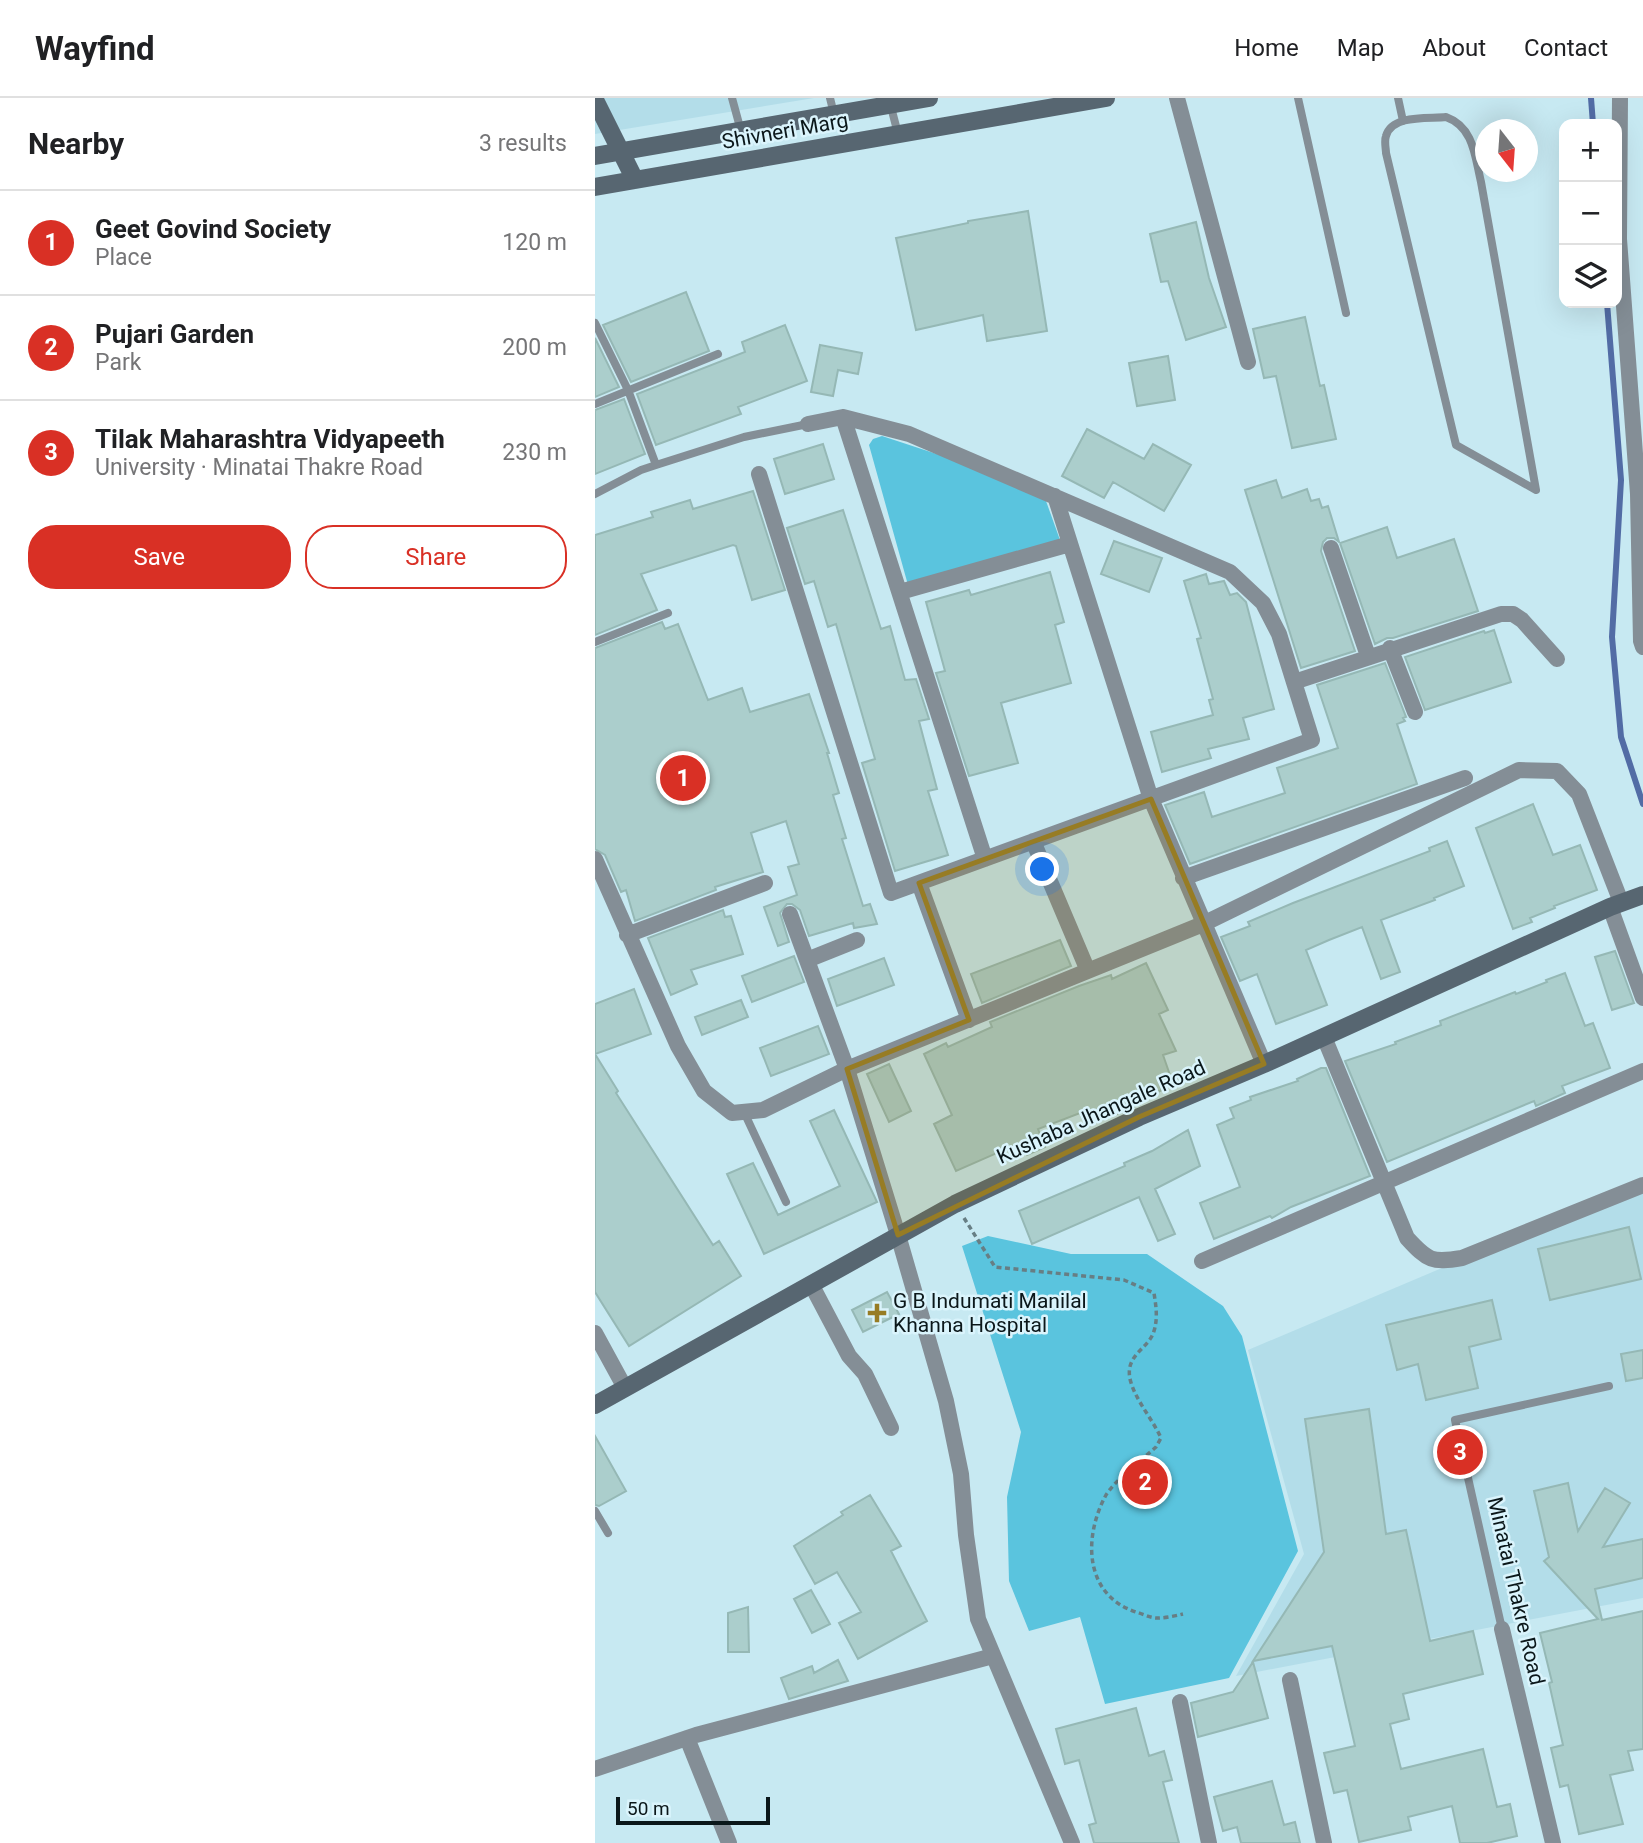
<!DOCTYPE html>
<meta charset="utf-8">
<style>
:root{--surface:#fff;--page:#f6f6f6;--text:#202124;--muted:#757577;--line:#e0e0e0;--accent:#d93025}
body{margin:0;font-family:Roboto,sans-serif;background:var(--page);color:var(--text)}
.controls{position:absolute;right:21px;top:21px;display:grid;overflow:hidden;border-radius:14px;box-shadow:0 7px 28px #0002}
.controls button{width:63px;height:63px;display:grid;place-items:center;padding:0;border:0;border-bottom:2px solid var(--line);background:var(--surface);color:var(--text);font:35px sans-serif}
.compass{position:absolute;left:880px;top:21px;width:63px;height:63px;border-radius:50%;background:var(--surface);box-shadow:0 7px 28px #0002;rotate:163deg}
.scale{position:absolute;left:21px;bottom:18px;width:154px;box-sizing:border-box;padding-left:7px;border:4px solid #0b171a;border-top:0;font-size:19px;line-height:24px;white-space:nowrap;color:#0b171a;-webkit-text-stroke:5px #daf4fc;paint-order:stroke}
.you{position:absolute;left:448px;top:772px;width:24px;height:24px;margin:-18px;border:5px solid #fff;border-radius:50%;background:#1a73e8;box-shadow:0 0 0 10px #1a73e833}
.badge{display:grid;place-items:center;width:46px;height:46px;border-radius:50%;background:var(--accent);color:#fff;font-size:23px;font-weight:700}
.pin{position:absolute;translate:-50% -50%;border:4px solid #fff;box-shadow:0 2px 7px #0006}
.list{margin:0;padding:0;list-style:none}
h2{display:flex;justify-content:space-between;align-items:center;height:91px;margin:0;padding:0 28px;font-size:30px}
h2 small{font-size:23px;font-weight:400;color:var(--muted)}
.list li{display:grid;grid-template-columns:46px 1fr auto;gap:21px;align-items:center;box-sizing:border-box;height:105px;padding:0 28px;border-top:2px solid var(--line)}
.list b{display:block;font-size:26px;white-space:nowrap}
.list p{margin:0;font-size:23px;white-space:nowrap;color:var(--muted)}
.list em{font-size:23px;font-style:normal;color:var(--muted)}
.actions{display:flex;gap:14px;padding:21px 28px}
.actions a{flex:1;padding:16px 0;border:2px solid var(--accent);border-radius:28px;text-align:center;font-size:24px;color:var(--accent)}
.actions .main{background:var(--accent);color:#fff}
.icon{flex:none;width:38px;height:38px;fill:none;stroke:currentColor;stroke-width:2;stroke-linecap:round;stroke-linejoin:round}
.map{position:relative;flex:none;width:1048px;height:1745px;overflow:hidden}
header{display:flex;align-items:center;gap:42px;box-sizing:border-box;height:98px;padding:0 35px;background:var(--surface);border-bottom:2px solid var(--line)}
header strong{font-size:33px}
nav{display:flex;gap:38px;margin-inline-start:auto;font-size:24px}
main{display:flex}
aside{flex:1;background:var(--surface)}
.map>svg:first-child{display:block}
</style>
<header>
<strong>Wayfind</strong>
<nav><a>Home</a><a>Map</a><a>About</a><a>Contact</a></nav>
</header>
<main>
<aside>
<h2>Nearby<small>3 results</small></h2>
<ul class="list">
<li><span class="badge">1</span><div><b>Geet Govind Society</b><p>Place</p></div><em>120 m</em></li>
<li><span class="badge">2</span><div><b>Pujari Garden</b><p>Park</p></div><em>200 m</em></li>
<li><span class="badge">3</span><div><b>Tilak Maharashtra Vidyapeeth</b><p>University · Minatai Thakre Road</p></div><em>230 m</em></li>
</ul>
<div class="actions"><a class="main">Save</a><a>Share</a></div>
</aside>
<div class="map">
<svg width="1048" height="1745" viewBox="0 0 1048 1745">
<rect width="100%" height="100%" fill="#c7e9f2"/>
<path fill="#b3dde9" d="M0,0h219l-219,36z
M1048,1085v415l-407,78 68,-122 -56,-204z"/>
<path fill="#5ac4de" d="M287,338l76,25 88,40 14,39 -152,45 -39,-140 4,-6z
M393,1138l83,18h76l76,52 19,30 56,215 -69,127 -124,26 -25,-87 -51,14 -20,-50 -2,-84 14,-65 -59,-186z"/>
<g fill="none" stroke-linecap="round" stroke-linejoin="round">
<path stroke="#526ca5" stroke-width="6" d="M996,0l2,26
M1012,205l14,177 -9,157 9,100 22,67"/>
</g>
<path fill="#abcecc" stroke="#95b8b5" stroke-width="2" d="M433,113l19,120 -60,10 -4,-26 -67,15 -20,-92 72,-15v-2z
M601,124l13,56 17,49 -40,13 -18,-59 -7,1 -11,-48z
M91,194l23,59 -78,31 -28,-57z
M710,219l15,69 4,-1 12,54 -44,9 -16,-72 -12,2 -11,-49z
M190,227l22,56 -69,26 3,7 -85,31 -19,-51 108,-42 -3,-10z
M0,240l24,49 -24,10z
M225,247l42,8 -4,21 -20,-4 -5,26 -22,-4z
M573,258l7,44 -38,6 -8,-43z
M29,301l21,55 -50,20v-64z
M492,331l57,30 9,-15 38,21 -27,46 -51,-29 -9,16 -42,-22z
M228,346l11,35 -49,15 -11,-35z
M681,382l6,18 25,-9 4,12 8,-2 3,9 6,-2 11,36 -5,-4h-7l-4,4 -2,9 34,100 -54,17 -56,-178z
M158,393l32,99 -33,10 -16,-54 -3,-1 -92,29 16,36 -62,25v-100l58,-18 -2,-5 39,-12 3,9z
M248,412l38,119 9,-3 15,54 11,-1 13,40 -10,2 18,68 -9,2 20,64 -53,16 -33,-108 13,-4 -39,-135 -8,3 -14,-46 -9,3 -18,-56z
M792,429l10,31 57,-19 24,72 -85,27h-6l-12,6 -35,-101z
M519,443l48,17 -13,34 -48,-18z
M455,474l14,50 -9,3 16,58 -70,20 17,60 -49,13 -33,-103 9,-2 -19,-69 43,-12 2,5z
M611,476l3,10 15,-3 6,14 7,-2 9,9 28,107 -31,9 6,21 -41,10 3,9 -49,14 -11,-40 62,-17 -4,-15 4,-1 -16,-60 4,-1 -17,-57z
M67,524l3,7 13,-5 30,76 34,-12 8,24 59,-18 20,59h-2l12,40 -6,2 13,43 -4,1 21,67 7,-2 7,20 -23,4 -1,-5 -44,13 -9,-26 -8,-6h-5l-7,9 9,29 -11,4 -14,-39 33,-12 -9,-28 11,-3 -13,-43 -35,12 12,39 -48,15 1,3 -81,31 -9,-31 -5,2 -16,-37 -10,-6v-201z
M899,532l17,52 -86,28 -20,-53 79,-26 1,2z
M790,565l21,54 -3,1 2,3 -8,3 20,60 -227,80 -25,-59 39,-13 8,25 73,-24 -8,-25 61,-20 -21,-63z
M938,706l20,51 27,-10 17,45 -43,16 1,2 -25,10 2,4 -19,7 -37,-101z
M852,743l17,45 -30,12 1,2 -54,20 19,52 -19,7 -19,-52 -33,13 -23,10 21,55 -51,19 -19,-50 -17,7 -19,-44 29,-11 -2,-4 45,-19 137,-52 -1,-3z
M128,812l2,7 6,-1 12,38 -52,16 6,14 -26,11 -23,-57z
M465,842l11,26 -89,37 -11,-29z
M1020,853l19,52 -22,7 -17,-53z
M199,858l10,26 -52,20 -10,-26z
M289,860l10,27 -57,21 -9,-27z
M551,865l22,47 -9,4 17,37 -13,4 8,23 -12,5 3,7 -29,14 1,3 -34,14 -3,-7 -14,6 -3,-7 -42,16 7,18 -18,8 -5,-13 -66,29 -22,-47 18,-9 -28,-61 22,-11 2,4 44,-20 -2,-5 89,-36 32,-11 1,4z
M970,875l20,53 8,-3 17,45 -48,18 3,7 -29,13 -2,-5 -147,61 -42,-101 51,-17 -1,-2 46,-17 -1,-4 75,-29 1,2 31,-12 -1,-2z
M39,891l17,45 -56,20 23,37 -2,2 97,152 6,-4 22,35 -112,70 -34,-54v-288z
M146,902l7,17 -46,18 -7,-18z
M223,928l11,28 -58,22 -11,-28z
M294,966l22,47 -22,11 -22,-48z
M726,970h5l44,108 -79,31 -19,11 -2,-2 -56,23 -14,-36 40,-16 -23,-62 17,-7 -4,-10 21,-8 -1,-3 48,-16 -1,-2z
M239,1012l43,92 -113,52 -37,-80 26,-11 25,52 62,-29 -30,-65z
M593,1032l12,36 -45,23 20,45 -17,7 -19,-44 -107,47 -13,-33 106,-45 -1,-3 28,-12z
M1034,1129l12,52 -91,21 -12,-51z
M292,1194l12,22 -36,18 -11,-22z
M897,1202l9,39 -32,8 9,41 -52,12 -8,-36 -21,6 -11,-45z
M1048,1252v28l-17,3 -5,-27z
M774,1311l17,125 20,-4 24,111 43,-10 10,43 -80,20 6,25 -19,5 11,45 82,-20 14,58 13,-3 7,32 -30,7h-27l-8,-37 -44,11 3,13 -52,12 -12,-52 -13,3 -10,-40 31,-7 -23,-100 -79,15 71,-109 -19,-133z
M0,1338l31,55 -27,15 -4,-1z
M973,1385l10,48 27,-43 25,15 -27,44 40,-8v39l-48,11 7,31 41,-9v138l-15,2 5,19 -23,5 13,49 -44,10 -11,-49 -8,2 -9,-39 12,-3 -14,-62 3,-1 -12,-49 58,-14 -54,-58 5,-4 -15,-66z
M275,1397l31,51 -10,5 36,70 -69,38 -19,-36 22,-11 -24,-40 -22,12 -21,-38 49,-31 -2,-3z
M216,1492l19,34 -18,9 -18,-34z
M153,1509l1,45h-21v-39z
M243,1562l10,21 -59,18 -8,-21 31,-12 2,7z
M658,1564l15,56 -70,19 -7,-34 42,-11z
M541,1610l13,48 15,-5 8,29 -9,2 16,61h-85l-5,-18 7,-2 -17,-63 -14,4 -9,-35z
M677,1683l12,44 11,-3 5,21h-59l-4,-16 -14,4 -9,-34z"/>
<g fill="none" stroke-linecap="round" stroke-linejoin="round">
<path stroke="#677e84" stroke-width="3.5" stroke-dasharray="5 3.5" stroke-linecap="butt" d="M369,1120l31,49 129,13 30,13c2,13 4,25 0,38 -5,18 -29,23 -24,48 5,21 22,39 31,59l-5,9c-14,13 -40,32 -50,48 -23,42 -22,100 30,117 7,2 14,6 21,6 8,0 18,-2 26,-4"/>
<path stroke="#848e96" stroke-width="8" d="M137,0l9,33
M235,0l4,16
M703,0l48,215
M803,0l5,23
M295,5l8,31
M851,19c28,10 29,40 35,65l55,308 -80,-45 -70,-292c0,-4 -2,-12 0,-17 6,-22 43,-17 60,-19z
M0,225l33,67 28,75
M0,306l123,-50
M0,396l46,-24 15,-5 88,-28 64,-13
M0,544l73,-29
M149,1014l42,90
M0,1413l13,22
M907,1531l-47,-209 154,-34"/>
<path stroke="#848e96" stroke-width="16" d="M582,0l71,264
M1025,0l-1,141 19,255 3,147 2,6
M248,319l142,442
M164,376l132,419 421,-153 -33,-106 -16,-31 -33,-31 -321,-138 -66,-17 -35,7
M460,398l96,303 113,265
M736,450l37,108
M305,494l170,-48
M795,550l25,64
M699,584l207,-68h12l9,6 35,39
M438,743l55,130
M0,761l83,187 26,45 28,22 31,-3 84,-41 356,-145 316,-154 38,1 22,23 42,108
M588,780l282,-100
M324,785l50,137
M1015,809l33,91
M195,816l57,155 51,166 48,166 15,73 5,61 12,84 94,224
M32,837l138,-52
M212,862l50,-20
M729,939l83,201c21,23 25,25 55,20l181,-73
M607,1163l441,-190
M216,1186l38,72 16,18 26,54
M0,1235l30,55
M907,1531l51,214
M695,1582l34,163
M585,1604l29,141
M92,1640l42,105
M0,1671l101,-34 297,-79"/>
<path stroke="#576671" stroke-width="18" d="M0,2l40,80
M0,58l334,-58
M0,89l511,-89
M0,1307l360,-201 184,-87 125,-53 346,-157 33,-12"/>
</g>
<path fill="#977c24" fill-opacity="0.2" stroke="#977c24" stroke-width="5" stroke-linejoin="round" d="M556,701l113,265 -125,53 -241,118 -51,-166 122,-49 -50,-137z"/>
<path fill="#977c24" stroke="#daf4fc" stroke-width="2.5" d="M278.5 1204.5h7v7h7v7h-7v7h-7v-7h-7v-7h7z"/>
<g text-anchor="middle" dominant-baseline="central" stroke-width="5" stroke-linejoin="round" paint-order="stroke">
<g font-size="21" fill="#0b171a" stroke="#daf4fc">
<text transform="translate(190 33) rotate(-10)">Shivneri Marg</text>
<text transform="translate(506 1014) rotate(-24)">Kushaba Jhangale Road</text>
<text transform="translate(921 1493) rotate(77)">Minatai Thakre Road</text>
</g>
<g font-size="21" fill="#0b171a" stroke="#daf4fc" text-anchor="start">
<text x="298" y="1203">G B Indumati Manilal<tspan x="298" dy="24">Khanna Hospital</tspan></text>
</g>
</g>
</svg>
<div class="controls">
<button>+</button>
<button>−</button>
<button><svg class="icon" aria-label="layers" viewBox="0 0 24 24"><path d="M12 4l9 5-9 5-9-5zM3 14l9 5 9-5"/></svg></button>
</div>
<svg class="compass" viewBox="-18 -18 36 36"><path d="M0-13l5 13h-10z" fill="#e53935"/><path d="M0 13l5-13h-10z" fill="#757577"/></svg>
<div class="scale">50 m</div>
<div class="you"></div>
<div class="pin badge" style="left:88px;top:680px">1</div>
<div class="pin badge" style="left:550px;top:1384px">2</div>
<div class="pin badge" style="left:865px;top:1354px">3</div>
</div>
</main>
